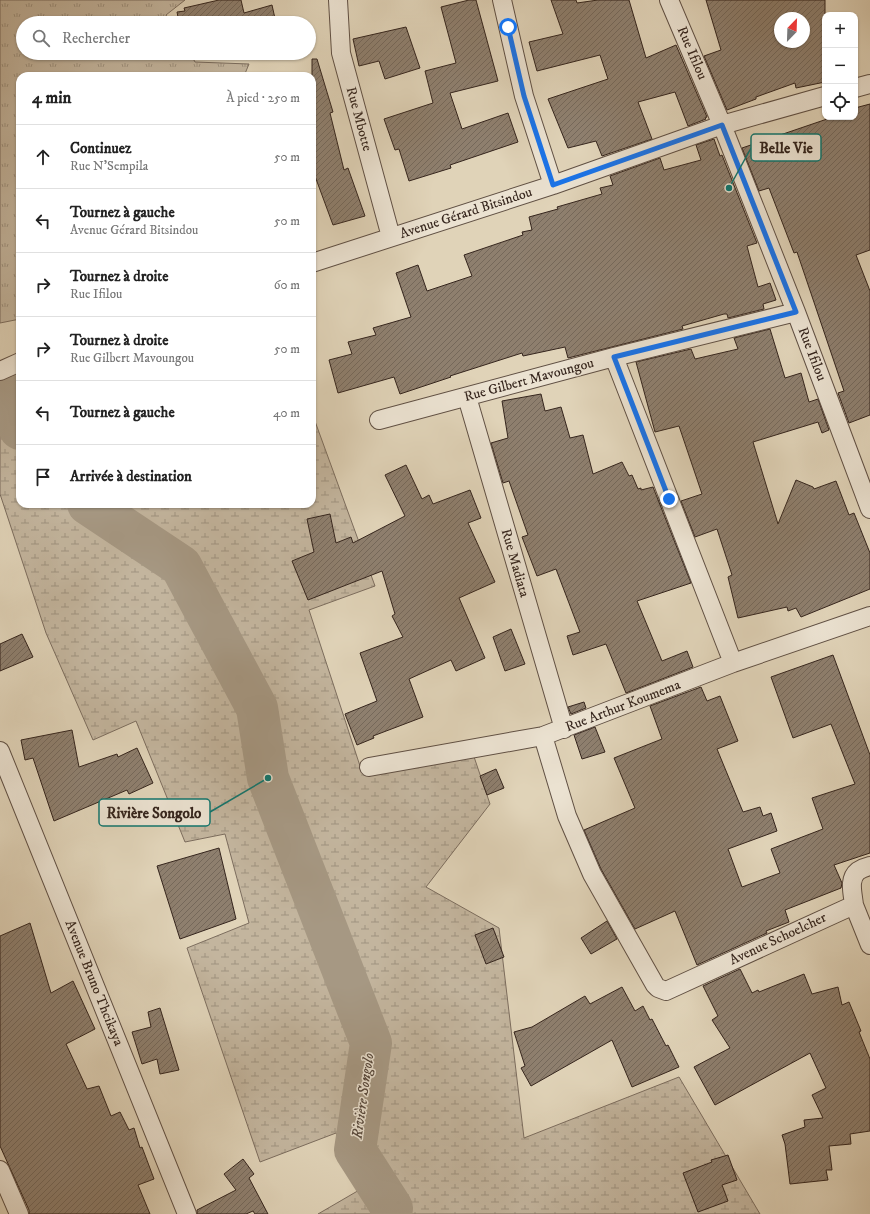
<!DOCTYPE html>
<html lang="fr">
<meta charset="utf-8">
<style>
:root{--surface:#fff;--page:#f2f2f2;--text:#222;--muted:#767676;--line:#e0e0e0}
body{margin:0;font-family:"IM FELL DW Pica",serif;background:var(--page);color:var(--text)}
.controls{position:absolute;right:12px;top:12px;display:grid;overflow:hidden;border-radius:8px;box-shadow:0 1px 3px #0004}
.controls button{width:36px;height:36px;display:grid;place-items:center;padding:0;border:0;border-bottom:1px solid var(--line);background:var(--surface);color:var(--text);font:20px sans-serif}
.compass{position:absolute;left:774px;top:12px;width:36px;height:36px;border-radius:50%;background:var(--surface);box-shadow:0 1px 3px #0004;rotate:23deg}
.stop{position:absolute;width:12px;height:12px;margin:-9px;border:3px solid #1a73e8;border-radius:50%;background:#fff}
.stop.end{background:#1a73e8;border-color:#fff;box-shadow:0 1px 4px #0008}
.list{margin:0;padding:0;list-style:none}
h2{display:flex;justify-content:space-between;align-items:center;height:52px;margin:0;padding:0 16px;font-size:17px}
h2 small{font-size:13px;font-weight:400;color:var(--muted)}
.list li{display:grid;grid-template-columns:26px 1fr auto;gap:12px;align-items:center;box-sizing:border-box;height:64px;padding:0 16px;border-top:1px solid var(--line)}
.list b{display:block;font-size:15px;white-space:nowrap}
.list p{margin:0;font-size:13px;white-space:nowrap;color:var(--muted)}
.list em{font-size:13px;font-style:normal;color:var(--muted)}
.icon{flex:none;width:22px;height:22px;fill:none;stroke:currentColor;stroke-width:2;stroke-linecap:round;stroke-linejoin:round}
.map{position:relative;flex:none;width:870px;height:1214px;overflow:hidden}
.search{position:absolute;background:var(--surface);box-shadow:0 1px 3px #0004;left:16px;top:16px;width:300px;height:44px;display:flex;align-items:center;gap:10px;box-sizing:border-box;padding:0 14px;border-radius:22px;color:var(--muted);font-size:15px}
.panel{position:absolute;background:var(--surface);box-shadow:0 1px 3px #0004;left:16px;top:72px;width:300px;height:436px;border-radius:12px}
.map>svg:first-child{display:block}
</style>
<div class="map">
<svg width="870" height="1214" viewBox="0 0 870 1214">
<defs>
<pattern id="grass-tufts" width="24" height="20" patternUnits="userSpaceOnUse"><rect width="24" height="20" fill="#c3b59e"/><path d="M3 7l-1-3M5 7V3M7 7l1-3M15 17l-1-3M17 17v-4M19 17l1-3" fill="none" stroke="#9f9380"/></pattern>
<pattern id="wetland-marsh" width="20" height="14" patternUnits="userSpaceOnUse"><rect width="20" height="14" fill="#c3b59e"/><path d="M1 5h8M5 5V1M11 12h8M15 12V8" fill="none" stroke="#9f9380"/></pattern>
<pattern id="building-hatch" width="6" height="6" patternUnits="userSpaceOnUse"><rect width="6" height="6" fill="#8e7f6e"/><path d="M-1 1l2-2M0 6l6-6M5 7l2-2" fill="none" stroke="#75685a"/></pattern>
</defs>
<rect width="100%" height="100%" fill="#e0d3b8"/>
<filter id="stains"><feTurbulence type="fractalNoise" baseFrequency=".005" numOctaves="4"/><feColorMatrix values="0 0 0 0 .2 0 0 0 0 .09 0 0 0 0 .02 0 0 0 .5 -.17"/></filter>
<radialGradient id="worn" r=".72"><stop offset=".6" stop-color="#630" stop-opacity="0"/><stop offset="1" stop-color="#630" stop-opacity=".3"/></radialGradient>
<path fill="url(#grass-tufts)" stroke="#7c6d5e" d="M0,0h185l-19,15 5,8h-148v30h167l5,9 54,2 -5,12h-224v243l-20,4z"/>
<path fill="url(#wetland-marsh)" stroke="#7c6d5e" d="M20,381v123h292v-91l63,173 -66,24 51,156 109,-24 21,62 -64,83 73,41 25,210 155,-61 81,137h-442l43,-25 -25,-56 -76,29 -73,-214 62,-25 -24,-89 -40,8 -49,-121 -43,19 -47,-107 -46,-139v-106z"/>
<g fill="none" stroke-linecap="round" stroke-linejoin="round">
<path stroke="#a69883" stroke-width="42" d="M0,389l20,40
M88,504l93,62 76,142 11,70 103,265 -16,107 37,58 -1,6"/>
</g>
<path fill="url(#building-hatch)" stroke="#35251d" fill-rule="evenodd" d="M219,0h22l3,13 28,-8 4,18h-118l20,-6 -1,-5 8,-1 -1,-3z
M469,0h7l22,81 -48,12 12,36 46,-16 10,29 -68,23 1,3 -42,13 -10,-32 -4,1 -11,-31 49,-16 -8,-32 31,-8 -15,-56z
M551,0h25l1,3 21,-3h31l17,58 30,-13 31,72 -2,1 1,1 -18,7 -13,-34 -37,10 14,37 -50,17 -6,-15 -28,7 -20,-49 60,-20 -8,-24 -63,16 -8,-29 34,-8z
M706,0h119v82l-29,6 -1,-5 -39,14v2l-29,11 -23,-54 17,-6zM780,18h24v24h-24z
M406,27l14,41 -35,11 -6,-18 -20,5 -6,-27z
M312,59h5l16,53 -3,1 14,57 4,-2 17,48 -32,9 -21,-57z
M870,104v146l-14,5 14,36v124l-21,8 -11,-30 6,-2 -47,-139 -3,1 -25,-65 -10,3 -17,-43 91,-31h22v-9z
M714,139l6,17 2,-1 35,88 -10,3 11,41 12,-4 6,17 -13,4 1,5 -36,9 -1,-4h-3l-42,12 1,3 -115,29 -3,-11 -42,9 -1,-3 -72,23 1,1 -51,17 -6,-17 -56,16 -9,-33 23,-6 -4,-12 28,-7 -3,-7 38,-11 -15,-44 22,-8 9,26 45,-15 -8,-21 59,-20 -1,-3 10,-2 -3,-13 29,-8 -1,-2 45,-13 -2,-6 13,-3 -3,-9 50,-18 4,12 37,-10 -5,-15z
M770,329l15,49 16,-5 8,29 9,-3 11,31 -7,3 -4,-11 -65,20 25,82 18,-44 17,7 1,2 22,-8 13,34 5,-2 16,40v36l-69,28 -5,-9 -8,3 -1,-4 -49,11 -10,-41 4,-2 -15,-46 -22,8 -14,-36 21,-7 -23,-68 -24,6 -19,-70 55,-13 4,10 43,-10 -4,-11z
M541,394l4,17 16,-4 9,31 13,-3 10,39 29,-12 7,14 3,-1 6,14 3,-1v2l12,-3 38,96 -54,18 25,60 25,-10 6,16 -67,26 -20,-49 -33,11 -6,-19 13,-4 -24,-63 -19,7 -15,-39 6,-2 -19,-54 -6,2 -12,-40 17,-5 -6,-37z
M406,465l16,34 7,-4 4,9 37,-14 11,28 -13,5 27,59 -36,16 26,60 -29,13 -5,-11 -42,19 14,38 -50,19 1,2 -17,7 -12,-31 32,-13 -17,-48 43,-16 -11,-21 3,-2 -13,-43 -74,29 -16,-39 22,-9 -7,-33 23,-5 6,29 15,-6 2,6 52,-27 -20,-41z
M511,629l14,35 -20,7 -12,-34z
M22,634l11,23 -33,14v-27z
M833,655l37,100v98l-36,12 8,18 -1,5 -56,22 4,12 -23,9 1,2 -70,32 -22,-54 -40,18 -34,-60 -17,-39 51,-22 -21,-50 48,-19 -12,-33 51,-19 6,14 13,-5 18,45 -21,8 26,63 17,-5 3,9 8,-3 6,18 -49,18 14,38 38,-14 -9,-24 52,-20 -11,-31 43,-14 -24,-60 -38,14 -22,-61z
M584,702l2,6 -15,6 -3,-7z
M595,727l10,25 -23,7 -8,-24z
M72,730l7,37 38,-13 1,3 19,-9 16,35 -24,11 -2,-4 -73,31 -21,-63 -8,2 -4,-20z
M496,769l8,19 -17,7 -7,-19z
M219,848l17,71 -56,20 -23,-73z
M607,921l10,18 -26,15 -10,-16z
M30,923l21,70 22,-12 22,48 -29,15 21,45 12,-3 12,30 9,-4 9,18 5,-2 6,20 2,-1 12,32 -16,6 12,29h-121v-4l-29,-64v-210z
M493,928l11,29 -18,7 -11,-29z
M740,969l12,24 6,-3 1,2 45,-18 8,20 26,-7 4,18 7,-3 12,29 -2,1 11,27v72l-20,3 1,10 -22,2 3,24h-6l2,10 -38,4 -5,-40 -3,-9 23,-8 -1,-7 19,-2 -11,-23 14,-7 -16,-35 -95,52 -21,-38 36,-19 -18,-28 6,-4 -15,-30z
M622,987l13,24 8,-5 7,14 2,-1 14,27 2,-1 11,22 -47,20 -20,-47 -81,46 -10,-18 4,-2 -11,-34 18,-5 53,-31 5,8z
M160,1008l19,62 -19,4 -3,-15 -15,5 -10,-32 19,-5 -3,-15z
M728,1155l9,25 -15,5 6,16 -30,11 -15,-39 29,-11 -1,-2z
M243,1159l11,15 -5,4 19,36h-13l-2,-3 -7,3h-49v-4l39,-20 -12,-16z"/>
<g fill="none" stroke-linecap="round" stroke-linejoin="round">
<g stroke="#605044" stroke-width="20">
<path id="minor" d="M338,0l3,53 50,184
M502,0l22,96 29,89
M669,0l53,125 74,187 74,197
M855,88l15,-4
M312,263l241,-78 169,-60 103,-29
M614,357l119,306
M0,371l20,-9
M467,397l97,332
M379,420l235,-63 182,-45
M543,736l24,80 25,58 63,111 3,3 8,3 188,-86c-1,-11 -6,-26 4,-34 3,-2 8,-4 12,-5
M0,751l187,463
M369,767l174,-31 190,-73 137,-47
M854,905l16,40
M0,1170l19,44"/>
</g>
<use href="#minor" stroke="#ebe2d1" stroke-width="18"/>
</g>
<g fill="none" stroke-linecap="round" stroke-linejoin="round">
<path stroke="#1a73e8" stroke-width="5" d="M508,27l16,69 29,89 169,-60 74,187 -182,45 55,142"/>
</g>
<g text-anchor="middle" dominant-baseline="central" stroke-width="3" stroke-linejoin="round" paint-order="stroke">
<g font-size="14" fill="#35251d" stroke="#ebe2d1">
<text transform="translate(692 53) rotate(67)">Rue Ifilou</text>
<text transform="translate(359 119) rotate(75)">Rue Mbotte</text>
<text transform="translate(466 213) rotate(-18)">Avenue Gérard Bitsindou</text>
<text transform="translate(812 354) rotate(69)">Rue Ifilou</text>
<text transform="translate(529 380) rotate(-15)">Rue Gilbert Mavoungou</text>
<text transform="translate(515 563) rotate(74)">Rue Madiata</text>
<text transform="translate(623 706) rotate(-21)">Rue Arthur Koumema</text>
<text transform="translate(778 939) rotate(-25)">Avenue Schoelcher</text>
<text transform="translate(94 983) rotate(68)">Avenue Bruno Thcikaya</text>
</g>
<g font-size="15" font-style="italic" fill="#57483c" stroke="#ebe2d1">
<text transform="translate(363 1096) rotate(-82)">Rivière Songolo</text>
</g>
</g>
<path fill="none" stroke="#0f766e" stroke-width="1.5" d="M729 188L751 148M268 778L210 812"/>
<g fill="#0f766e" stroke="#ebe2d1" stroke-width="1.5">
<circle cx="729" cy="188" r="4"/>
<circle cx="268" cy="778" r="4"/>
</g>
<g fill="#ebe2d1" stroke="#0f766e" stroke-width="1.5">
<rect x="751" y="134" width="70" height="27" rx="4"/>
<rect x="99" y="799" width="111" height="27" rx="4"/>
</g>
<g font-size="15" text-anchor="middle" font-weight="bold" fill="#35251d">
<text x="786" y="153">Belle Vie</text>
<text x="154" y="818">Rivière Songolo</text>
</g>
<rect width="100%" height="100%" filter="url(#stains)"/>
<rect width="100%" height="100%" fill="url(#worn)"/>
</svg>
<div class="controls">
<button>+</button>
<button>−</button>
<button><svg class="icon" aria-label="locate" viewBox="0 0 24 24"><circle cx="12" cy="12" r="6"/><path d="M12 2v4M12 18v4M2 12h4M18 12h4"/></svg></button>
</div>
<svg class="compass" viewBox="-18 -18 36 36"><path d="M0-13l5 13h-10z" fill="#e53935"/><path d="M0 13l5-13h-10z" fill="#767676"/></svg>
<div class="stop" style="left:508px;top:27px"></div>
<div class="stop end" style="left:669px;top:499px"></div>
<div class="search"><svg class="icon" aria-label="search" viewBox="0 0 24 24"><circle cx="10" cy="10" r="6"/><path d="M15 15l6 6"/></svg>Rechercher</div>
<section class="panel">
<h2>4 min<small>À pied · 250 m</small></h2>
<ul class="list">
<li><svg class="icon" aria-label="ahead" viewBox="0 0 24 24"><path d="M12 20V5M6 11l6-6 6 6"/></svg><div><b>Continuez</b><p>Rue N'Sempila</p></div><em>50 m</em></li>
<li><svg class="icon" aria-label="left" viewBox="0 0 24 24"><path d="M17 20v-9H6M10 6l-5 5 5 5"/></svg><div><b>Tournez à gauche</b><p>Avenue Gérard Bitsindou</p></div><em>50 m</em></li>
<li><svg class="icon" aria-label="right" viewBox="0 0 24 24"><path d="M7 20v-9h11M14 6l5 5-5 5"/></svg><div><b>Tournez à droite</b><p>Rue Ifilou</p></div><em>60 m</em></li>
<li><svg class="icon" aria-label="right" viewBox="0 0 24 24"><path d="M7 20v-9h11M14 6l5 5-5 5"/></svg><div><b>Tournez à droite</b><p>Rue Gilbert Mavoungou</p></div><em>50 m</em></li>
<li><svg class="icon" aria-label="left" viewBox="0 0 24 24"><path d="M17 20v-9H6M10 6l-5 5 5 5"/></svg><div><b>Tournez à gauche</b></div><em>40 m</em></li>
<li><svg class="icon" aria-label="arrive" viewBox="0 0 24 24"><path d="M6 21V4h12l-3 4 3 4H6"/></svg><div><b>Arrivée à destination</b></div></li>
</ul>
</section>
</div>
